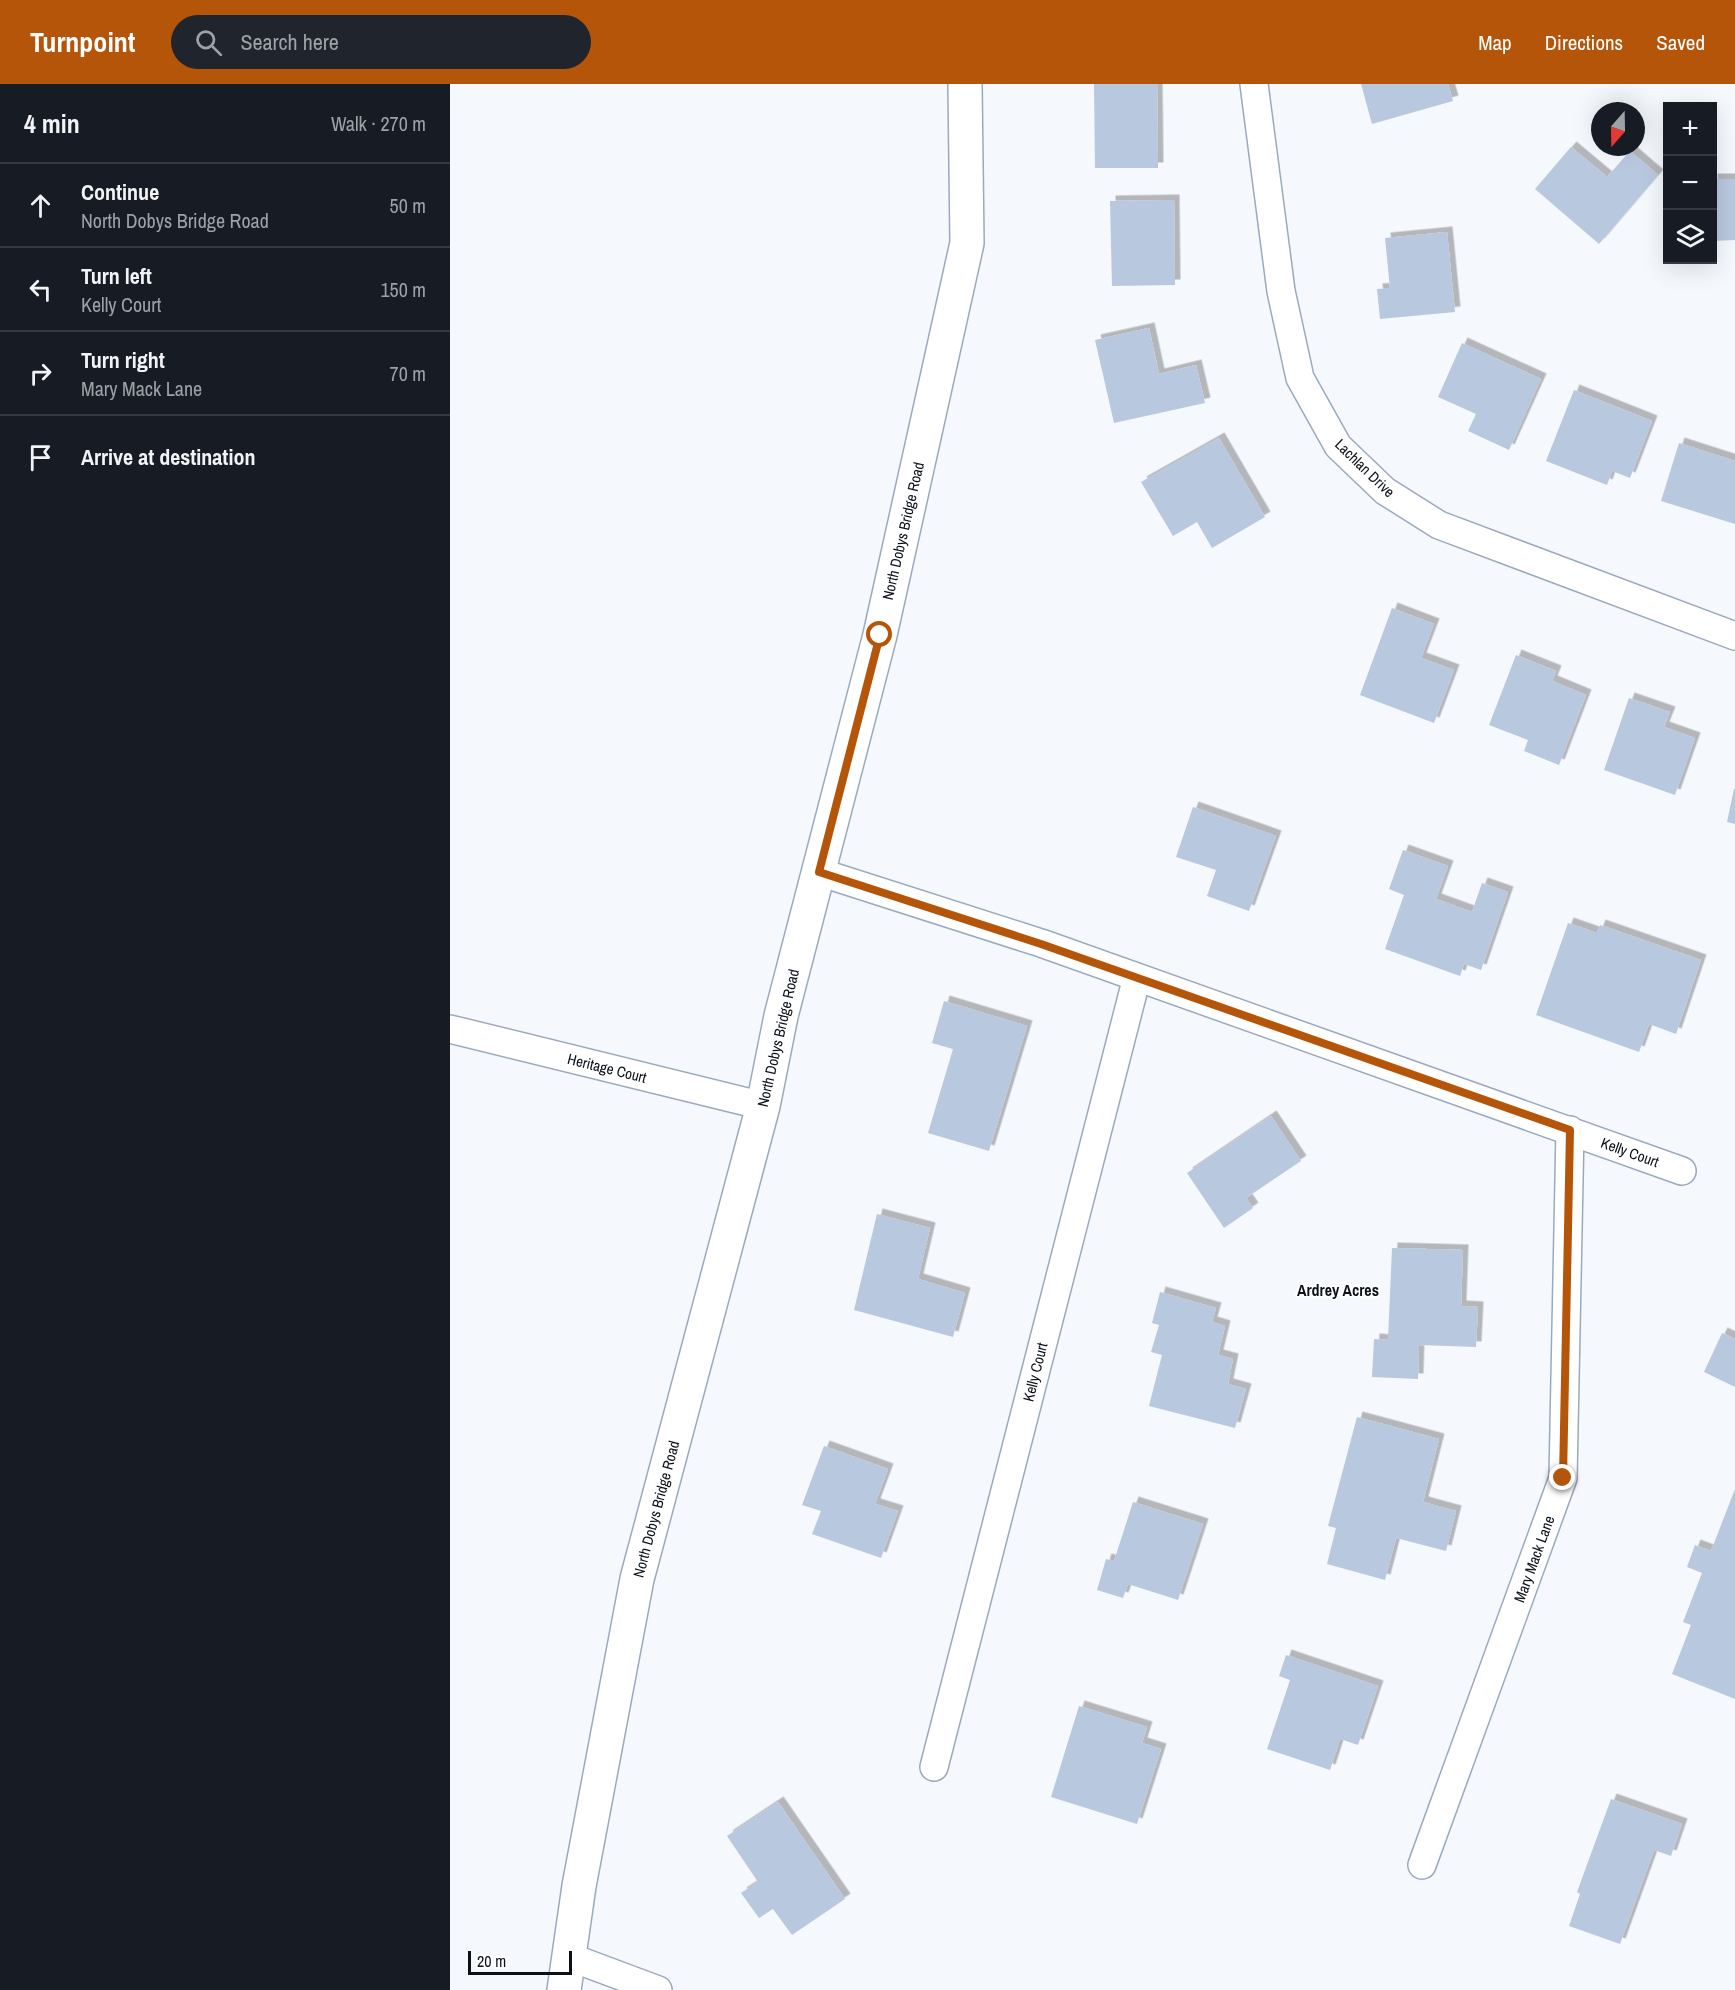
<!DOCTYPE html>
<meta charset="utf-8">
<style>
:root{--surface:#171b24;--page:#20242c;--text:#f1f3f6;--muted:#9ea1a6;--line:#363941;--accent:#b45509}
body{margin:0;font-family:"Archivo Narrow",sans-serif;background:var(--page);color:var(--text)}
.controls{position:absolute;right:18px;top:18px;display:grid;overflow:hidden;border-radius:0px;box-shadow:0 6px 24px #0002}
.controls button{width:54px;height:54px;display:grid;place-items:center;padding:0;border:0;border-bottom:2px solid var(--line);background:var(--surface);color:var(--text);font:30px sans-serif}
.compass{position:absolute;left:1141px;top:18px;width:54px;height:54px;border-radius:50%;background:var(--surface);box-shadow:0 6px 24px #0002;rotate:200deg}
.scale{position:absolute;left:18px;bottom:15px;width:104px;box-sizing:border-box;padding-left:6px;border:3px solid #0c1119;border-top:0;font-size:16px;line-height:21px;white-space:nowrap;color:#0c1119;-webkit-text-stroke:4px #fff;paint-order:stroke}
.stop{position:absolute;width:18px;height:18px;margin:-14px;border:4px solid #b45509;border-radius:50%;background:#fff}
.stop.end{background:#b45509;border-color:#fff;box-shadow:0 2px 6px #0008}
.list{margin:0;padding:0;list-style:none}
h2{display:flex;justify-content:space-between;align-items:center;height:78px;margin:0;padding:0 24px;font-size:26px}
h2 small{font-size:20px;font-weight:400;color:var(--muted)}
.list li{display:grid;grid-template-columns:39px 1fr auto;gap:18px;align-items:center;box-sizing:border-box;height:84px;padding:0 24px;border-top:2px solid var(--line)}
.list b{display:block;font-size:22px;white-space:nowrap}
.list p{margin:0;font-size:20px;white-space:nowrap;color:var(--muted)}
.list em{font-size:20px;font-style:normal;color:var(--muted)}
.icon{flex:none;width:33px;height:33px;fill:none;stroke:currentColor;stroke-width:2;stroke-linecap:round;stroke-linejoin:round}
.map{position:relative;flex:none;width:1285px;height:1906px;overflow:hidden}
header{display:flex;align-items:center;gap:36px;box-sizing:border-box;height:84px;padding:0 30px;background:var(--accent);color:#fff}
header strong{font-size:28px}
nav{display:flex;gap:33px;margin-inline-start:auto;font-size:21px}
.search{width:420px;height:54px;background:var(--page);display:flex;align-items:center;gap:15px;box-sizing:border-box;padding:0 21px;border-radius:33px;color:var(--muted);font-size:22px}
main{display:flex}
aside{flex:1;background:var(--surface)}
.map>svg:first-child{display:block}
</style>
<header>
<strong>Turnpoint</strong>
<div class="search"><svg class="icon" aria-label="search" viewBox="0 0 24 24"><circle cx="10" cy="10" r="6"/><path d="M15 15l6 6"/></svg>Search here</div>
<nav><a>Map</a><a>Directions</a><a>Saved</a></nav>
</header>
<main>
<aside>
<h2>4 min<small>Walk · 270 m</small></h2>
<ul class="list">
<li><svg class="icon" aria-label="ahead" viewBox="0 0 24 24"><path d="M12 20V5M6 11l6-6 6 6"/></svg><div><b>Continue</b><p>North Dobys Bridge Road</p></div><em>50 m</em></li>
<li><svg class="icon" aria-label="left" viewBox="0 0 24 24"><path d="M17 20v-9H6M10 6l-5 5 5 5"/></svg><div><b>Turn left</b><p>Kelly Court</p></div><em>150 m</em></li>
<li><svg class="icon" aria-label="right" viewBox="0 0 24 24"><path d="M7 20v-9h11M14 6l5 5-5 5"/></svg><div><b>Turn right</b><p>Mary Mack Lane</p></div><em>70 m</em></li>
<li><svg class="icon" aria-label="arrive" viewBox="0 0 24 24"><path d="M6 21V4h12l-3 4 3 4H6"/></svg><div><b>Arrive at destination</b></div></li>
</ul>
</aside>
<div class="map">
<svg width="1285" height="1906" viewBox="0 0 1285 1906">
<defs>
<filter id="shadow"><feDropShadow dx="5.5" dy="-5.5" stdDeviation="0" flood-color="#0004"/></filter>
</defs>
<rect width="100%" height="100%" fill="#f5f8fd"/>
<path fill="#b8c8df" filter="url(#shadow)" d="M644,0h63l1,84h-63z
M911,0h87l5,17 -81,23z
M1121,63l36,30 23,-26 28,24 -59,69 -64,-55z
M1262,95h23v61l-23,1z
M724,116l1,85 -63,1 -2,-85z
M997,148l8,80 -75,7 -3,-30 13,-1 -5,-50z
M699,244l10,46 37,-9 9,38 -91,20 -19,-83z
M1012,259l79,36 -32,71 -41,-19 8,-17 -38,-17z
M1124,306l78,31 -22,57 -18,-7 -5,14 -61,-24z
M769,354l46,79 -53,31 -15,-26 -24,14 -32,-54z
M1229,359l56,18v63l-74,-23z
M942,524l42,16 -13,34 33,12 -20,53 -74,-28z
M1066,571l40,16 -4,10 34,14 -27,70 -35,-14 4,-11 -39,-15z
M1179,614l41,14 -6,15 31,11 -20,57 -71,-25z
M1284,705h1v35l-8,-2z
M743,723l83,29 -27,75 -42,-15 9,-26 -40,-13z
M953,766l45,16 -12,33 36,13 10,-29 26,9 -27,78 -17,-6 -4,12 -75,-27 19,-54 -15,-6z
M1118,839l29,10 3,-8 101,35 -25,74 -27,-10 -10,28 -103,-37z
M494,917l83,25 -38,125 -61,-18 25,-84 -21,-6z
M821,1032l30,45 -55,37 7,10 -29,20 -37,-55z
M427,1130l53,14 -12,51 47,14 -12,44 -99,-27z
M942,1164l71,2 -2,56 17,1 -2,40 -57,-2 -1,34 -46,-2 2,-38 14,1z
M710,1208l56,16 -4,14 13,4 -7,29 15,4 -5,25 18,5 -11,39 -86,-22 13,-51 -11,-3 8,-27 -7,-2z
M1272,1249l13,6v48l-31,-15z
M907,1333l82,22 -16,63 33,9 -10,40 -50,-13 -11,42 -58,-16 9,-36 -8,-2z
M374,1362l64,23 -13,35 23,7 -17,47 -69,-24 9,-23 -19,-6z
M1285,1405v210l-63,-25 19,-49 -8,-3 19,-49 -15,-6 8,-22 16,6z
M683,1418l70,22 -25,76 -50,-16 -5,14 -26,-8 9,-31 8,2z
M836,1571l92,31 -20,59 -18,-6 -10,31 -63,-21 23,-69 -11,-4z
M629,1622l68,21 -5,16 19,6 -24,75 -86,-27z
M1161,1715l71,25 -11,32 -17,-6 -34,94 -51,-18 11,-32 -3,-2z
M328,1718l67,97 -53,36 -19,-26 -14,9 -18,-25 17,-11 -31,-46z"/>
<g fill="none" stroke-linecap="round" stroke-linejoin="round">
<g stroke="#99aabf" stroke-width="30">
<path id="minor" d="M804,0l27,207 19,87 38,68 47,45 54,34 296,111
M369,788l222,71 641,228
M0,945l313,77
M484,1683l203,-790
M972,1781l141,-387 7,-348
M117,1872l91,34"/>
</g>
<g stroke="#99aabf" stroke-width="36">
<path id="tertiary" d="M114,1906l15,-104 58,-307 126,-473 18,-90 99,-381 87,-392 -2,-159"/>
</g>
<use href="#minor" stroke="#fff" stroke-width="27"/>
<use href="#tertiary" stroke="#fff" stroke-width="33"/>
</g>
<g fill="none" stroke-linecap="round" stroke-linejoin="round">
<path stroke="#b45509" stroke-width="8" d="M430,551l-61,237 222,72 529,186 -7,348"/>
</g>
<g text-anchor="middle" dominant-baseline="central" stroke-width="4.5" stroke-linejoin="round" paint-order="stroke">
<g font-size="15" fill="#0c1119" stroke="#fff">
<text transform="translate(915 384) rotate(44)">Lachlan Drive</text>
<text transform="translate(453 447) rotate(-77)">North Dobys Bridge Road</text>
<text transform="translate(328 954) rotate(-77)">North Dobys Bridge Road</text>
<text transform="translate(157 984) rotate(14)">Heritage Court</text>
<text transform="translate(1180 1068) rotate(20)">Kelly Court</text>
<text transform="translate(585 1288) rotate(-76)">Kelly Court</text>
<text transform="translate(206 1425) rotate(-75)">North Dobys Bridge Road</text>
<text transform="translate(1084 1475) rotate(-70)">Mary Mack Lane</text>
</g>
<g font-size="16" font-weight="bold" fill="#0c1119" stroke="#fff">
<text x="888" y="1206">Ardrey Acres</text>
</g>
</g>
</svg>
<div class="controls">
<button>+</button>
<button>−</button>
<button><svg class="icon" aria-label="layers" viewBox="0 0 24 24"><path d="M12 4l9 5-9 5-9-5zM3 14l9 5 9-5"/></svg></button>
</div>
<svg class="compass" viewBox="-18 -18 36 36"><path d="M0-13l5 13h-10z" fill="#e53935"/><path d="M0 13l5-13h-10z" fill="#9ea1a6"/></svg>
<div class="scale">20 m</div>
<div class="stop" style="left:430px;top:551px"></div>
<div class="stop end" style="left:1113px;top:1394px"></div>
</div>
</main>
